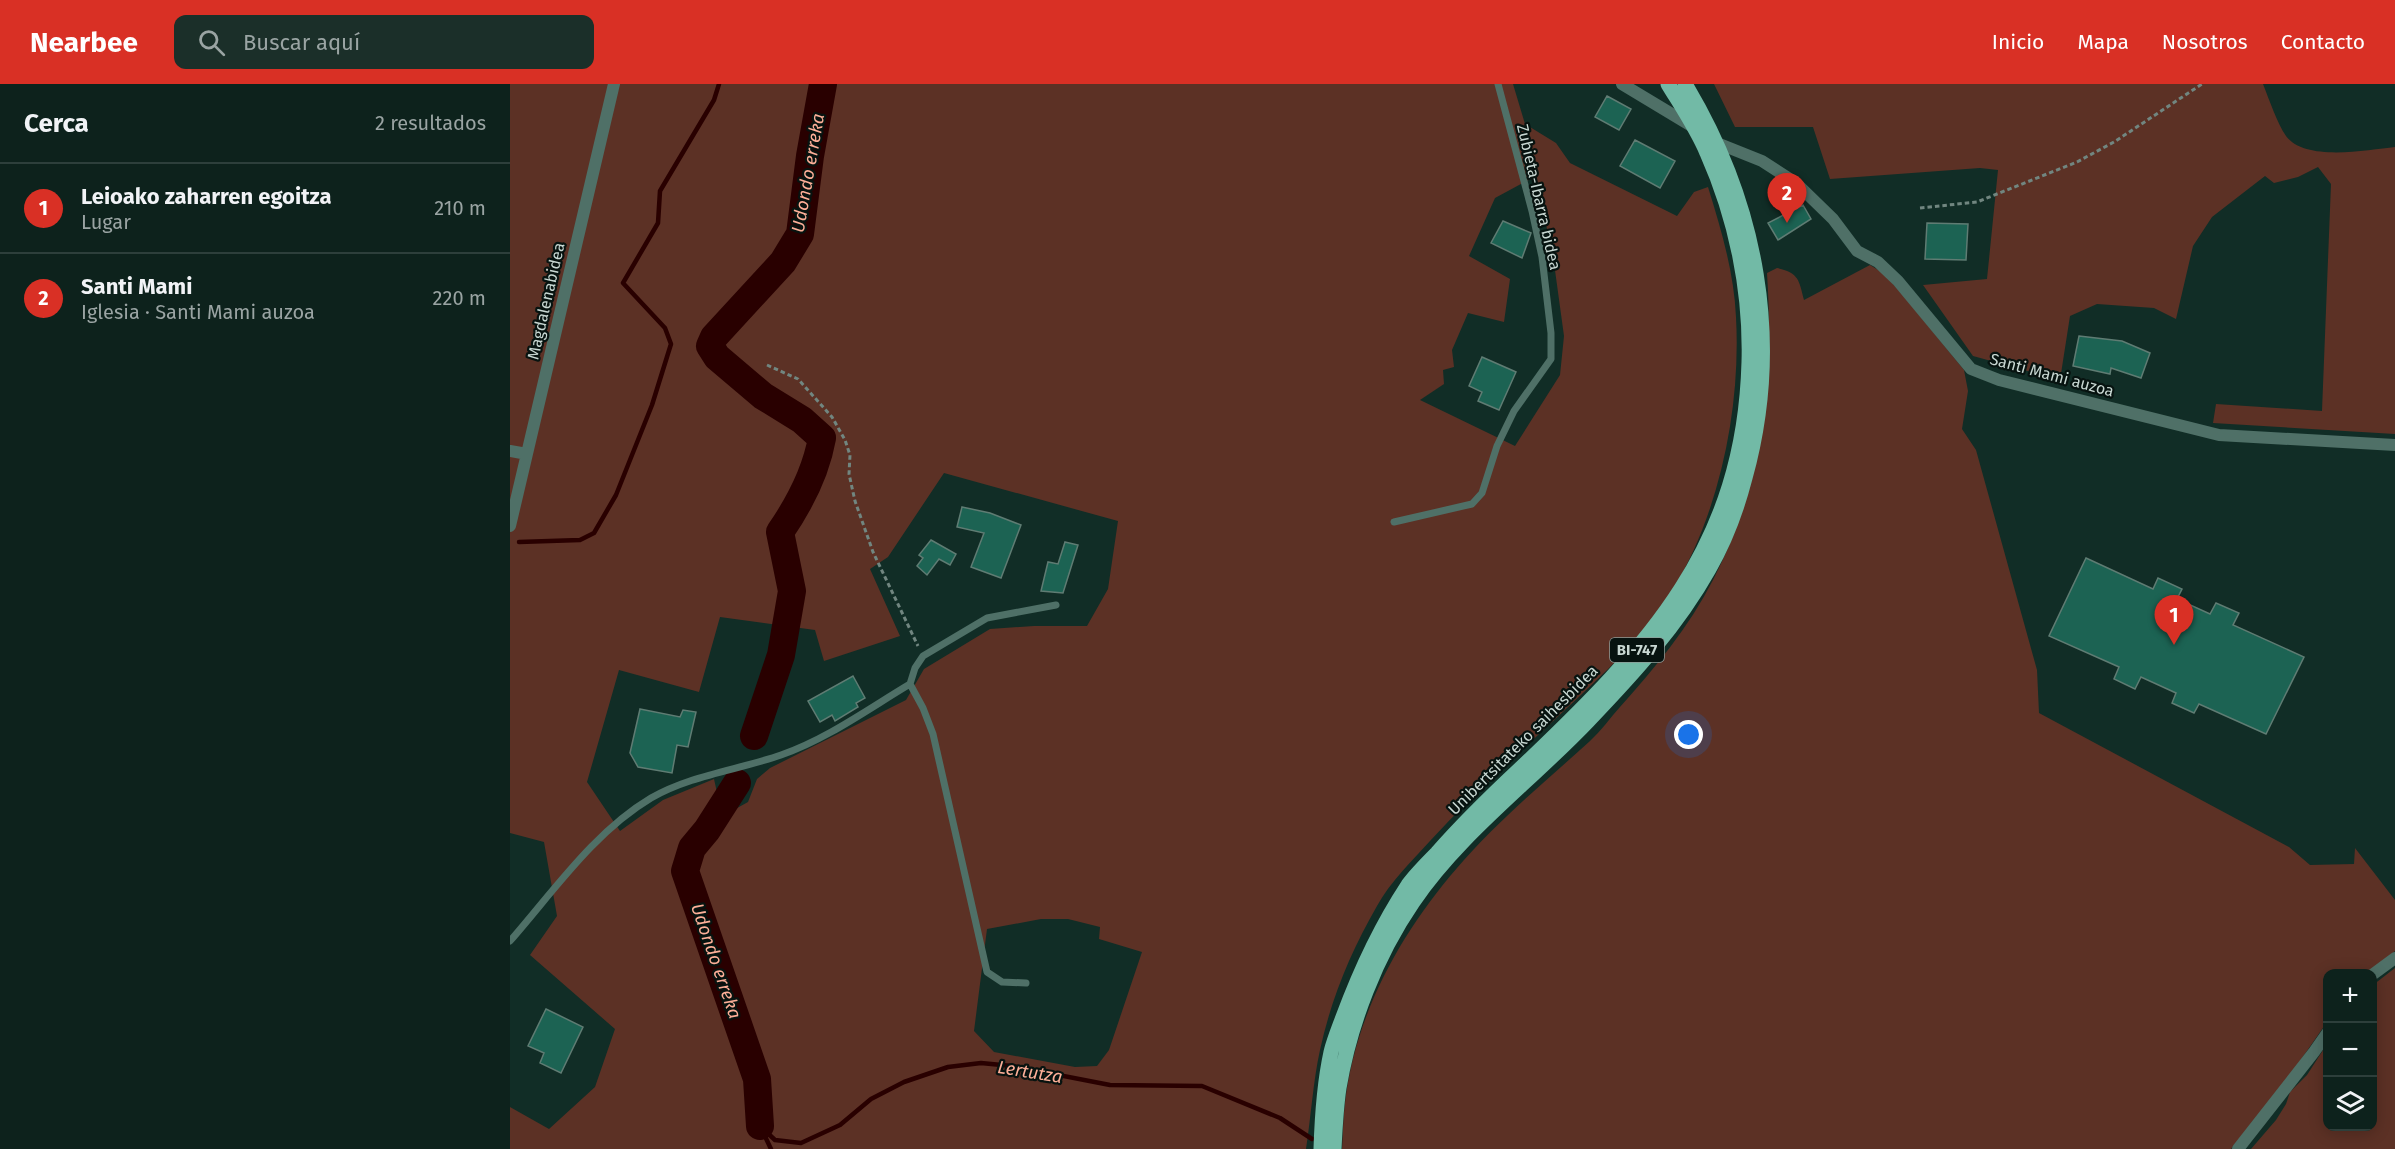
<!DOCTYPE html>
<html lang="es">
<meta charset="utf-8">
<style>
:root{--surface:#0d221c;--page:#1b2f29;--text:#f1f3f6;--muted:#9aa4a3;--line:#2d3f3b;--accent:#d93025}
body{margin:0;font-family:"Fira Sans",sans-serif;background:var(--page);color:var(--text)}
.controls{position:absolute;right:18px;bottom:18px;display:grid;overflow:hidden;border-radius:12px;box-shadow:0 3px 15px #0003}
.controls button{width:54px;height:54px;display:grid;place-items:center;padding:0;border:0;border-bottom:2px solid var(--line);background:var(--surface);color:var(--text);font:30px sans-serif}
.you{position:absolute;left:1179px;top:651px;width:21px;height:21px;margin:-15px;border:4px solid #fff;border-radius:50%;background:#1a73e8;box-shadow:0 0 0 9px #1a73e833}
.badge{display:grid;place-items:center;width:39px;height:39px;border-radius:50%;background:var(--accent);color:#fff;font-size:20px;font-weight:700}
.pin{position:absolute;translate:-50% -50px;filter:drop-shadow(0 2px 3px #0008)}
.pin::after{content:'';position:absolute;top:32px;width:21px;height:18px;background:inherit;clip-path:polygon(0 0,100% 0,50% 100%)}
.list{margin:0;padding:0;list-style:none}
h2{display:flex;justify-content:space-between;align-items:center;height:78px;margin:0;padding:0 24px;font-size:26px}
h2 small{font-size:20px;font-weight:400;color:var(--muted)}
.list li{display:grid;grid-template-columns:39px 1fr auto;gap:18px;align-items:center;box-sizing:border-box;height:90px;padding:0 24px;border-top:2px solid var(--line)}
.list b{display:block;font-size:22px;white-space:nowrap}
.list p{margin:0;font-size:20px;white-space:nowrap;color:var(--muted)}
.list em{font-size:20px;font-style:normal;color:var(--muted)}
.icon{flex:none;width:33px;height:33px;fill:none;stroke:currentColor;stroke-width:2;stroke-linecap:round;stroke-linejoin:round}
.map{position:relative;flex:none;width:1885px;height:1065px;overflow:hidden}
header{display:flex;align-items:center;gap:36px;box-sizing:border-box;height:84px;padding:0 30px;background:var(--accent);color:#fff}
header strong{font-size:28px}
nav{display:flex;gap:33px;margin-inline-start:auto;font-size:21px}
.search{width:420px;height:54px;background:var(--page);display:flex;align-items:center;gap:15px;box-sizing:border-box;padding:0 21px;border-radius:12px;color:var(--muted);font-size:22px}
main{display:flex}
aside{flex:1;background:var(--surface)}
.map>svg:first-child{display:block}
</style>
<header>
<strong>Nearbee</strong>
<div class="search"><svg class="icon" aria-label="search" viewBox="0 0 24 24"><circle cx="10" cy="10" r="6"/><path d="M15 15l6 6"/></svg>Buscar aquí</div>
<nav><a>Inicio</a><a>Mapa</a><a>Nosotros</a><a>Contacto</a></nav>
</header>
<main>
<aside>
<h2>Cerca<small>2 resultados</small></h2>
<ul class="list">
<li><span class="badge">1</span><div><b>Leioako zaharren egoitza</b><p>Lugar</p></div><em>210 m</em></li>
<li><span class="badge">2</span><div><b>Santi Mami</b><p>Iglesia · Santi Mami auzoa</p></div><em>220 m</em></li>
</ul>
</aside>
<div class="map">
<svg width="1885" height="1065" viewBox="0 0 1885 1065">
<rect width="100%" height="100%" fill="#112d26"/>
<path fill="#5c3125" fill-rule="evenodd" d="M0,0h1003l12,40 31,19 14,20 107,53 17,-24 14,-5c13,42 26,85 28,130 5,91 -16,194 -63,273 -22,38 -59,74 -91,104 -52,49 -104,95 -152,147 -18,20 -40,41 -53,65 -26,45 -46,93 -57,144 -7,32 -9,66 -14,99h-796v-42l39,22 46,-42 20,-58 -85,-74 27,-39 -13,-74 -34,-9zM1026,92l18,87 10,73 -4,39 -45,71 -95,-46 24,-16 -1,-14 11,-3 -2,-17 16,-37 36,9 6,-43 -41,-23 26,-58zM434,389l174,48 -10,68 -21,37h-53l-44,3 -66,40 -18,31 -136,68 -13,11 -9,23 -18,10 -12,-15 -4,-18 -51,21 -43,31 -33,-49 32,-112 80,22 21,-75 95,13 9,31 76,-25 -30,-67 18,-12zM531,835h27l32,8 -1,12 43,13 -33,98 -12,16 -22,1 -81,-15 -20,-21 13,-102z
M1204,0h549c6,15 14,39 23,52 19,26 81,14 109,11v287l-182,-11 3,-19 106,7 9,-227 -13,-17 -20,10 -24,6 -9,-7 -53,41 -19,29 -17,73 -22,-11 -57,-4 -27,12 -10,64 -87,-24 -50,-71 64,-6 11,-109 -18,-2 -150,11 -17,-52h-78z
M1360,181l13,8 19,21 62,76 4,21 -6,38 14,21 61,220 2,43 250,134 21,18 44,-1 1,-16 40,52v51l-28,22 -39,1 -1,48 -34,49 -62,78h-889c1,-15 1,-31 3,-46 10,-88 55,-169 112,-235 40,-47 88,-86 133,-127 11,-10 20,-23 30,-34 35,-39 69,-80 93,-127 52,-102 61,-195 54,-307l10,-5c22,5 22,12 27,32z
M1885,884v181h-144l25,-29 10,-16 4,-12 17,-17 20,-31 1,82h44l1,-141z"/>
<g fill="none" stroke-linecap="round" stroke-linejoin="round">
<path stroke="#290000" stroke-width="4.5" d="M9,458l61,-2 14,-7 22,-38 36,-90 19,-61 -6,-16 -42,-45 35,-60 2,-32 54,-91 5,-16
M250,1042l15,14 26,3 39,-18 31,-26 33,-17 44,-15 33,-4 31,3 98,19 92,1 78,32 32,21
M251,1044l10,21"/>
<path stroke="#290000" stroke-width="28" d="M244,652l27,-81 11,-64 -12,-59c20,-29 36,-60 42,-94l-20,-18 -39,-24 -46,-39 -7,-11 4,-9 69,-75 17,-28 10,-78 13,-72
M227,699l-30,47 -15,18 -7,23 72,208 3,47"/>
</g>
<path fill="#1c6353" stroke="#5f7c73" stroke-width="1.5" d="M1097,12l24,13 -12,21 -24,-13z
M1125,56l40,21 -15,27 -40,-22z
M1293,121l8,14 -33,21 -10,-17z
M993,137l28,12 -9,25 -31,-15z
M1417,139l41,1 -2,36 -41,-1z
M1569,252l43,5 28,12 -9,25 -30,-10 -1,6 -37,-8z
M972,273l34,15 -17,38 -21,-9 4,-9 -13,-6z
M452,423l28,6 31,12 -20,53 -30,-11 13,-34 -27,-6z
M421,456l25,14 -6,11 -11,-6 -12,16 -10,-9 6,-8 -4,-3z
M555,458l13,3 -15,48 -22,-2 7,-29 10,2z
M1576,474l67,31 5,-11 24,11 -5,10 33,15 6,-11 23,10 -6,12 71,32 -38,77 -67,-30 -5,9 -22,-10 4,-10 -35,-16 -6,12 -21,-10 5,-12 -70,-31z
M343,592l12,22 -9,5 2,4 -23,14 -3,-6 -12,7 -12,-21z
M130,625l40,8 3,-7 13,2 -8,35 -11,-2 -5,28 -34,-6 -8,-14z
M36,925l37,18 -22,46 -21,-10 4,-10 -16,-7z"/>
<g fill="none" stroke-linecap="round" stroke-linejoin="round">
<path stroke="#718680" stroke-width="3" stroke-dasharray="4.5 3" stroke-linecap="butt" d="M1410,124l57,-6 100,-40 37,-20 88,-58
M257,281l31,14 34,38 13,23 5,15 -1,19 6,27 18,51 45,94"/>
<path stroke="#4f7067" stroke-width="7" d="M884,438l78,-18 10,-11 15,-47 17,-35 37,-52v-26l-9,-76 -10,-46 -34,-127
M400,600l13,24 10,26 54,238 15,10 24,1
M0,857c43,-49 84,-109 141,-143 40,-23 87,-28 130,-43 46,-16 87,-46 129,-71l5,-16 8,-12 64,-38 69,-13"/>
<path stroke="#4f7067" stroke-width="12" d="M1112,0l73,44
M1207,59l45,18 34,22 37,36 24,32 21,11 20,19 73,88 28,11 220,55 176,10
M0,367l17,3
M0,442l104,-442
M1862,891l23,-17
M1728,1065l76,-97 14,-20"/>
<path stroke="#72baa6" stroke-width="15" d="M811,1065c1,-33 3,-65 10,-97 3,-12 8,-24 12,-35 17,-46 38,-91 65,-132 8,-11 19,-22 29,-32 27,-31 56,-59 86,-87 126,-120 221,-219 226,-404 2,-71 -13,-144 -42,-209 -10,-24 -25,-46 -39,-69
M824,1065c1,-20 2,-41 5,-61 11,-65 37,-132 74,-186 46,-68 118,-121 175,-181 45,-47 89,-95 121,-152 16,-28 28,-60 36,-91 38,-137 12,-274 -60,-394"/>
</g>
<g text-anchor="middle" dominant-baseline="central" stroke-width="4.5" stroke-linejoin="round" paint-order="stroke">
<rect fill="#071310" stroke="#8e9c98" stroke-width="1.5" x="1100" y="554" width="54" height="24" rx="4.5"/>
<g font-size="15" font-weight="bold" fill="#c8d7d2">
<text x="1127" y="566">BI-747</text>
</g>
<g font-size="16" fill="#c8d7d2" stroke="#071310">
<text transform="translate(1029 113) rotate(77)">Zubieta-Ibarra bidea</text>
<text transform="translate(36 217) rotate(-77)">Magdalenabidea</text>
<text transform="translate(1542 291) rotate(15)">Santi Mami auzoa</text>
<text transform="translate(1013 656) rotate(-45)">Unibertsitateko saihesbidea</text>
</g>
<g font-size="18" font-style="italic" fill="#fdaf98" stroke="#071310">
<text transform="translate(298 89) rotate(-80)">Udondo erreka</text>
<text transform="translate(206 877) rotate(71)">Udondo erreka</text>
<text transform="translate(520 988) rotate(9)">Lertutza</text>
</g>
</g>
</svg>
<div class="controls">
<button>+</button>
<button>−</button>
<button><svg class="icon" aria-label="layers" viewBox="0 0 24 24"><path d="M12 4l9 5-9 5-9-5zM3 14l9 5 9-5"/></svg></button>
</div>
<div class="you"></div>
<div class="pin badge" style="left:1664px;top:561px">1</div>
<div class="pin badge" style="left:1277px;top:139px">2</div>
</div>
</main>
